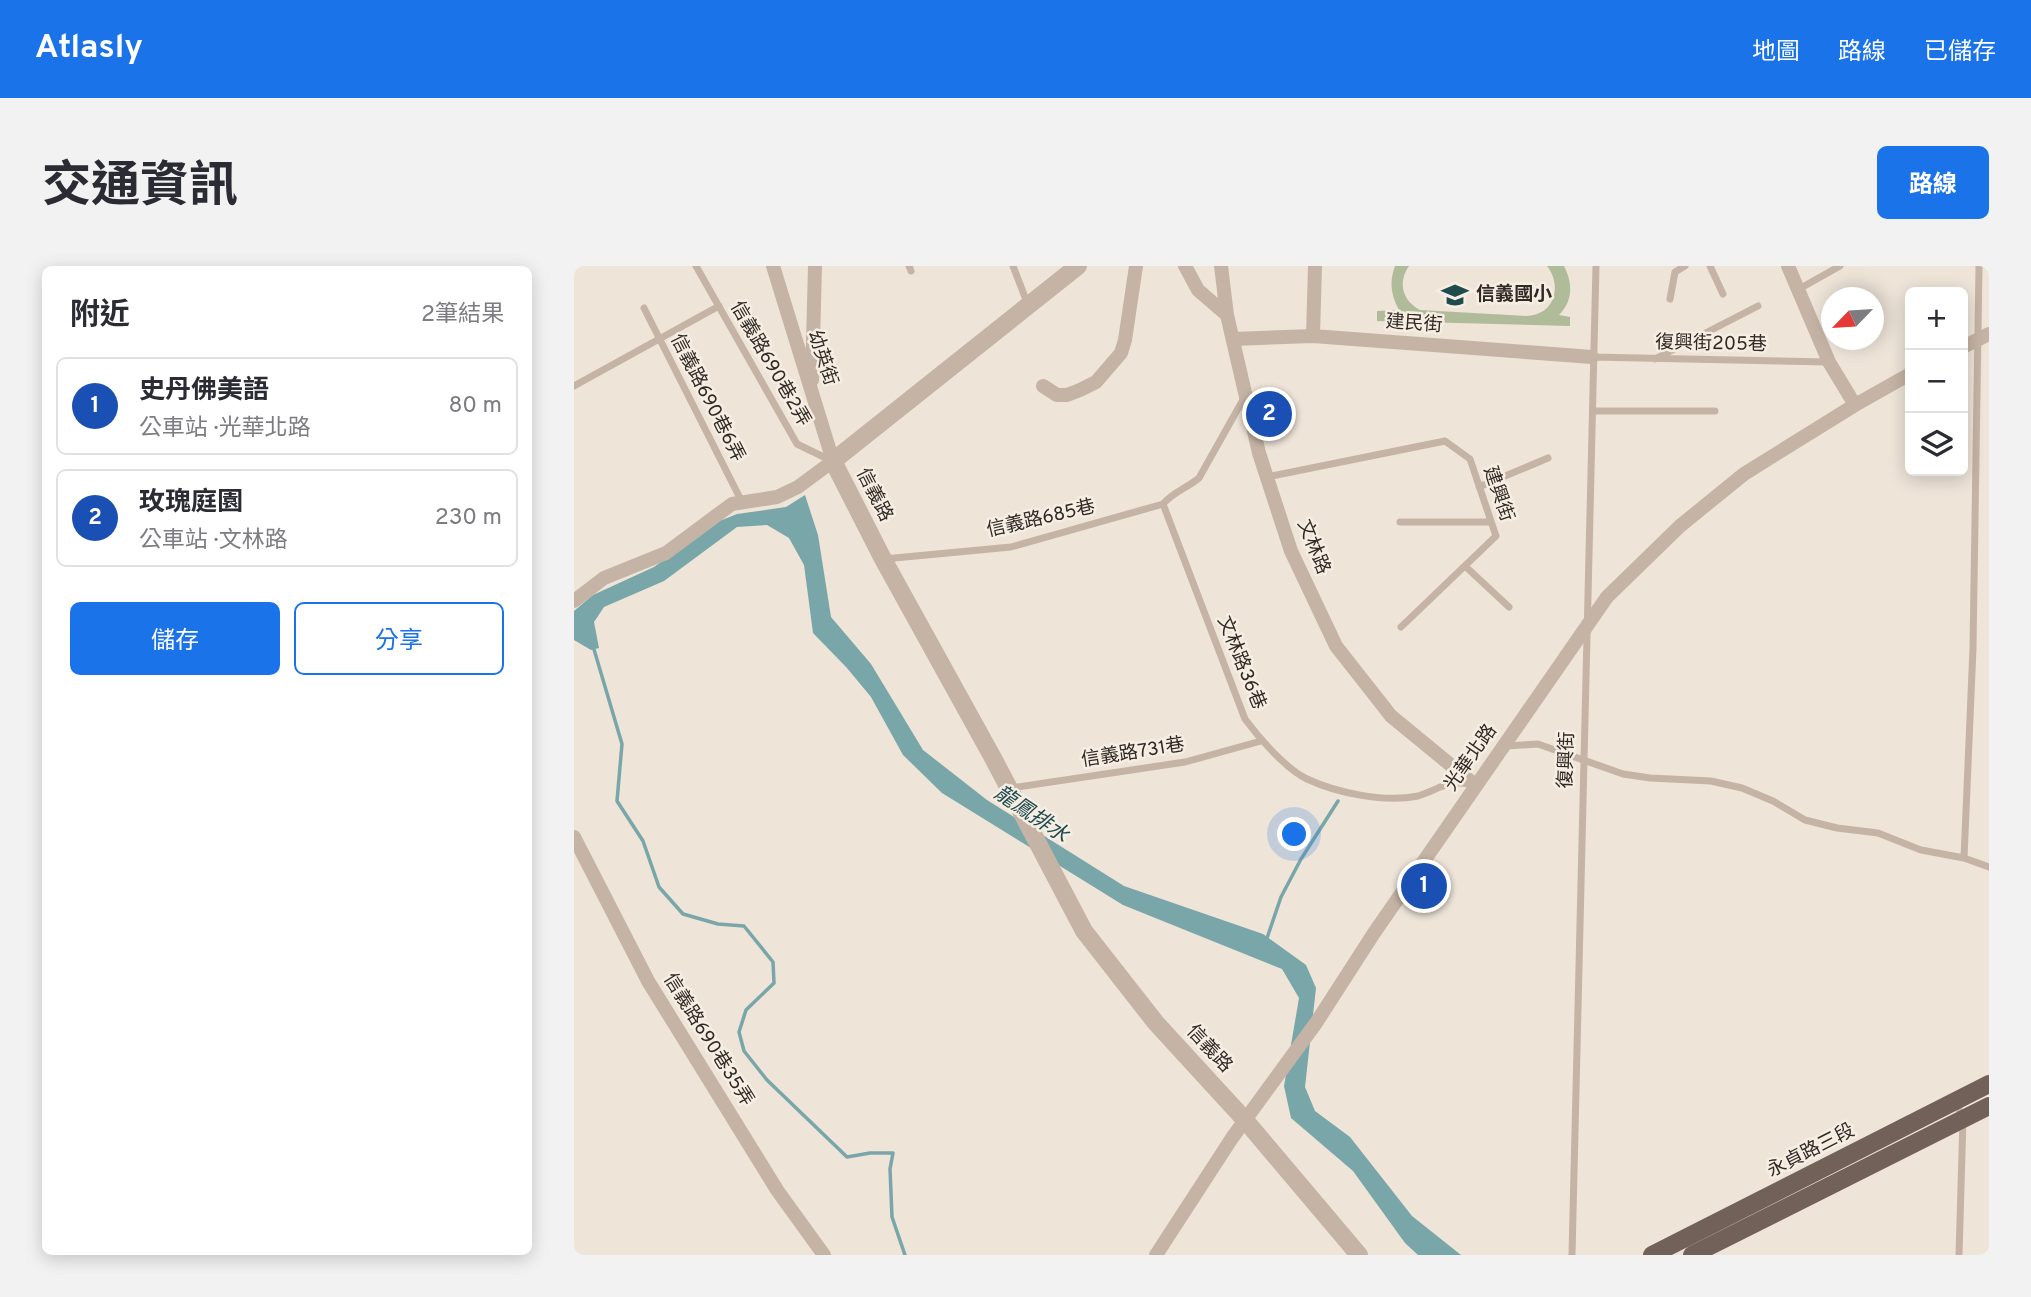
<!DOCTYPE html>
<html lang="zh-TW">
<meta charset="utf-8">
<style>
:root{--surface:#fff;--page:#f2f2f3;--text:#2b2b33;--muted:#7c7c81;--line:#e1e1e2;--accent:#1a73e8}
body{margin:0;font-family:Overpass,"Noto Sans TC",sans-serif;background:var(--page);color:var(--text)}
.controls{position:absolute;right:21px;top:21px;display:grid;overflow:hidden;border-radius:10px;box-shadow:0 4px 18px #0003}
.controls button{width:63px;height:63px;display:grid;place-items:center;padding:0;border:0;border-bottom:2px solid var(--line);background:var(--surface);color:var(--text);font:35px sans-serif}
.compass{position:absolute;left:1247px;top:21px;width:63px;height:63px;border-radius:50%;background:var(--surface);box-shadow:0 4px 18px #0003;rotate:245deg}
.you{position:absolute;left:721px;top:569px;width:24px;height:24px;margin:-18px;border:5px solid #fff;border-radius:50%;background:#1a73e8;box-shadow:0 0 0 10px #1a73e833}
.badge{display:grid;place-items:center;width:46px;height:46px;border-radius:50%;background:var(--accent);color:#fff;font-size:23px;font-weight:700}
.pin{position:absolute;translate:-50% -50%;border:4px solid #fff;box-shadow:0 2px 7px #0006}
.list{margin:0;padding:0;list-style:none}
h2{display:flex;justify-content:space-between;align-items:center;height:91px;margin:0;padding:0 28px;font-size:30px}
h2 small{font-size:23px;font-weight:400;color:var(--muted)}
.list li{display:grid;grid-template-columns:46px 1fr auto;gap:21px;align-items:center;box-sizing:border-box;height:98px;margin:0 14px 14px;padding:0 14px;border:2px solid var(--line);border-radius:10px}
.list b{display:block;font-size:26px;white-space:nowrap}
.list p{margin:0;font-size:23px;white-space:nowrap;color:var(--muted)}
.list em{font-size:23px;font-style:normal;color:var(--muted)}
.actions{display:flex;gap:14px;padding:21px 28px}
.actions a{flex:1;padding:16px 0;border:2px solid var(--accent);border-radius:10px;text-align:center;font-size:24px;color:var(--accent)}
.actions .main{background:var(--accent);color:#fff}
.icon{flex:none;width:38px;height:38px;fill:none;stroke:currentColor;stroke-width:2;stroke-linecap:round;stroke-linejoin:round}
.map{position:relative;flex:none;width:1415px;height:989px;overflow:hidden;border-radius:10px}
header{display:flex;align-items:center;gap:42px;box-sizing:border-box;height:98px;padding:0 35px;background:var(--accent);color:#fff}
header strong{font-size:33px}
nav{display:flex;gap:38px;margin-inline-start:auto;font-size:24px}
.intro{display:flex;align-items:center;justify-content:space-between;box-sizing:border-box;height:168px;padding:0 42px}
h1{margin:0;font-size:49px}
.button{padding:18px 32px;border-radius:10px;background:var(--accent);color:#fff;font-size:24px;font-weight:700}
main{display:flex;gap:42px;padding:0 42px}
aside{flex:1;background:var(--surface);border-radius:10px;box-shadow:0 4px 18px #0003}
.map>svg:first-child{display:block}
</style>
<header>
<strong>Atlasly</strong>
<nav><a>地圖</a><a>路線</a><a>已儲存</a></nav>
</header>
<div class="intro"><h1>交通資訊</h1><a class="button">路線</a></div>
<main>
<aside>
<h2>附近<small>2筆結果</small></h2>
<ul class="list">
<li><span class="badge" style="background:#1a4fb4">1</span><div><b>史丹佛美語</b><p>公車站 · 光華北路</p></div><em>80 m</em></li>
<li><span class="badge" style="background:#1a4fb4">2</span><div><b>玫瑰庭園</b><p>公車站 · 文林路</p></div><em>230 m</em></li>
</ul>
<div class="actions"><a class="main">儲存</a><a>分享</a></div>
</aside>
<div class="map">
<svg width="1415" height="989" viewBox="0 0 1415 989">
<rect width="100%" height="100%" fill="#eee4d8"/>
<path fill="#b0bc99" d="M821,0h14c-12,17 -6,35 11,44l106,6c28,0 37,-30 21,-50h17c9,17 9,35 -5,49l11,2v9l-193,-5v-10l22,-1c-8,-15 -10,-28 -4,-44z"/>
<path fill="#79a6a9" d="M231,229l13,40 13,82 40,47 52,86 64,50 137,86 139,48 43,31 10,23 -11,99 10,24 35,26 62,79 49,39h-43l-13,-12 -52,-72 -62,-53 -7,-32 15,-88 -17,-29 -159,-64 -181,-112 -39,-38 -32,-58 -24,-29 -34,-35 -9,-68 -15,-27 -22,-13 -30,2 -73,54 -60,26 -10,15 5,26 -8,2 -17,-10v-29l19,-16 61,-28 63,-45 20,-8 49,-7z"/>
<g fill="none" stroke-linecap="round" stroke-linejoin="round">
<path stroke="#79a6a9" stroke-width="3.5" d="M19,380l29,98 -5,57 26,40 16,46 24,27 35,10 26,2 29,36 1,21 -28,27 -7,22 5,19 23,29 80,77 23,-4h23l-3,16 2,48 13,38
M692,675l15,-44 20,-38 37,-58"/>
<path stroke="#c5b4a5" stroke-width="7" d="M122,0l101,178 35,17
M335,0l2,5
M439,0l15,39
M1136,0l13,28
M1225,23l41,-23
M1096,33l5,-27 10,-6
M70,42l98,194
M1018,91l236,5
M1081,93l103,-53
M0,120l145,-80
M670,132l-45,80c-12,10 -26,14 -36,26l82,215c14,19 41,50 62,60 30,14 78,24 111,17 21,-6 26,-16 51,-12
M1019,145h122
M693,211l178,-36 25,18 26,77 -95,91
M905,221l69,-29
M826,256h91
M310,293l127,-12 152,-43
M891,300l44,41
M932,480l32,-2 85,30 27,4 61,3 31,7 31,13 32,19 32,8 41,5 43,17 43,8 25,9
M437,522l174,-26 76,-21
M1390,592l9,-210 6,-382
M1382,836l7,17 -4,136
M998,989l24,-989"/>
<path stroke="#c5b4a5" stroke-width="14" d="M611,0l13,24 29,25
M647,0l6,49 32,138 32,98 45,95 55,70 84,69
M1214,0l41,96 26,43
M739,70l2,-70
M659,73l80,-3 279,21
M1389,81l26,-13
M238,114l3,-114
M469,120l14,9h10l13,-5 16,-8 25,-29 4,-13 11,-74
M0,335l30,-23 62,-25 66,-49 45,-7 21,-10 35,-26 -60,-195
M0,571l74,144 129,209 47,65
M582,989l76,-117 84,-115 58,-90 233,-336 73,-71 64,-52 111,-69 55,-31"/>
<path stroke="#c5b4a5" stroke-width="18" d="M504,0l-245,195 50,98 110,199 91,173 72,92 89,97 114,135"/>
<path stroke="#726158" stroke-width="18" d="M1078,989l337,-171
M1118,989l297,-149"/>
</g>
<defs>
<g id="school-bare" transform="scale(2.1)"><path d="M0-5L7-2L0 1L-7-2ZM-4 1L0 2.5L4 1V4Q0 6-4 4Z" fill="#1f4b4f" stroke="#f7eee3" stroke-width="2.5" paint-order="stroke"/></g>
</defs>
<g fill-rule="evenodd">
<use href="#school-bare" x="881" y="29"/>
</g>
<g text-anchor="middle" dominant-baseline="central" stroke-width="5" stroke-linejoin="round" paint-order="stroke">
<g font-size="19" font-weight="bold" fill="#312926" stroke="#f7eee3" text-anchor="start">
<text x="902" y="29">信義國小</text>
</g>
<g font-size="19" fill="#312926" stroke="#f7eee3">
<text transform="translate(840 58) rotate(4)">建民街</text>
<text transform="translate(1137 78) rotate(1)">復興街205巷</text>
<text transform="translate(248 92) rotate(72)">幼英街</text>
<text transform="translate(196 98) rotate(60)">信義路690巷2弄</text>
<text transform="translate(133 132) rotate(63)">信義路690巷6弄</text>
<text transform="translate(924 228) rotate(71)">建興街</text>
<text transform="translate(300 229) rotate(63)">信義路</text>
<text transform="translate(467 253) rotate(-13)">信義路685巷</text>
<text transform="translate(739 281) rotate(68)">文林路</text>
<text transform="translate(667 397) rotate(68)">文林路36巷</text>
<text transform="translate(559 487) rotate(-9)">信義路731巷</text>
<text transform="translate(897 492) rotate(-55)">光華北路</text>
<text transform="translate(993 494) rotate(-88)">復興街</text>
<text transform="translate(134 774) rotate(58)">信義路690巷35弄</text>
<text transform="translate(635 783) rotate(47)">信義路</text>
<text transform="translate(1237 885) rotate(-27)">永貞路三段</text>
</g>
<g font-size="21" font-style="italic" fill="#1f4b4f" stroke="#f7eee3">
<text transform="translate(457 549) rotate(34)">龍鳳排水</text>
</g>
</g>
</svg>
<div class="controls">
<button>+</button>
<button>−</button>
<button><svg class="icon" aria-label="layers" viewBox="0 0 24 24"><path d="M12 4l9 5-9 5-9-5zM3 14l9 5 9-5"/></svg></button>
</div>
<svg class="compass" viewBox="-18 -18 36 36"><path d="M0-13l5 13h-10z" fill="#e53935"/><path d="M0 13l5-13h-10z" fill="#7c7c81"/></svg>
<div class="you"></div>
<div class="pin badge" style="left:850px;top:620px;background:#1a4fb4">1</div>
<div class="pin badge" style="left:695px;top:148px;background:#1a4fb4">2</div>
</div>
</main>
